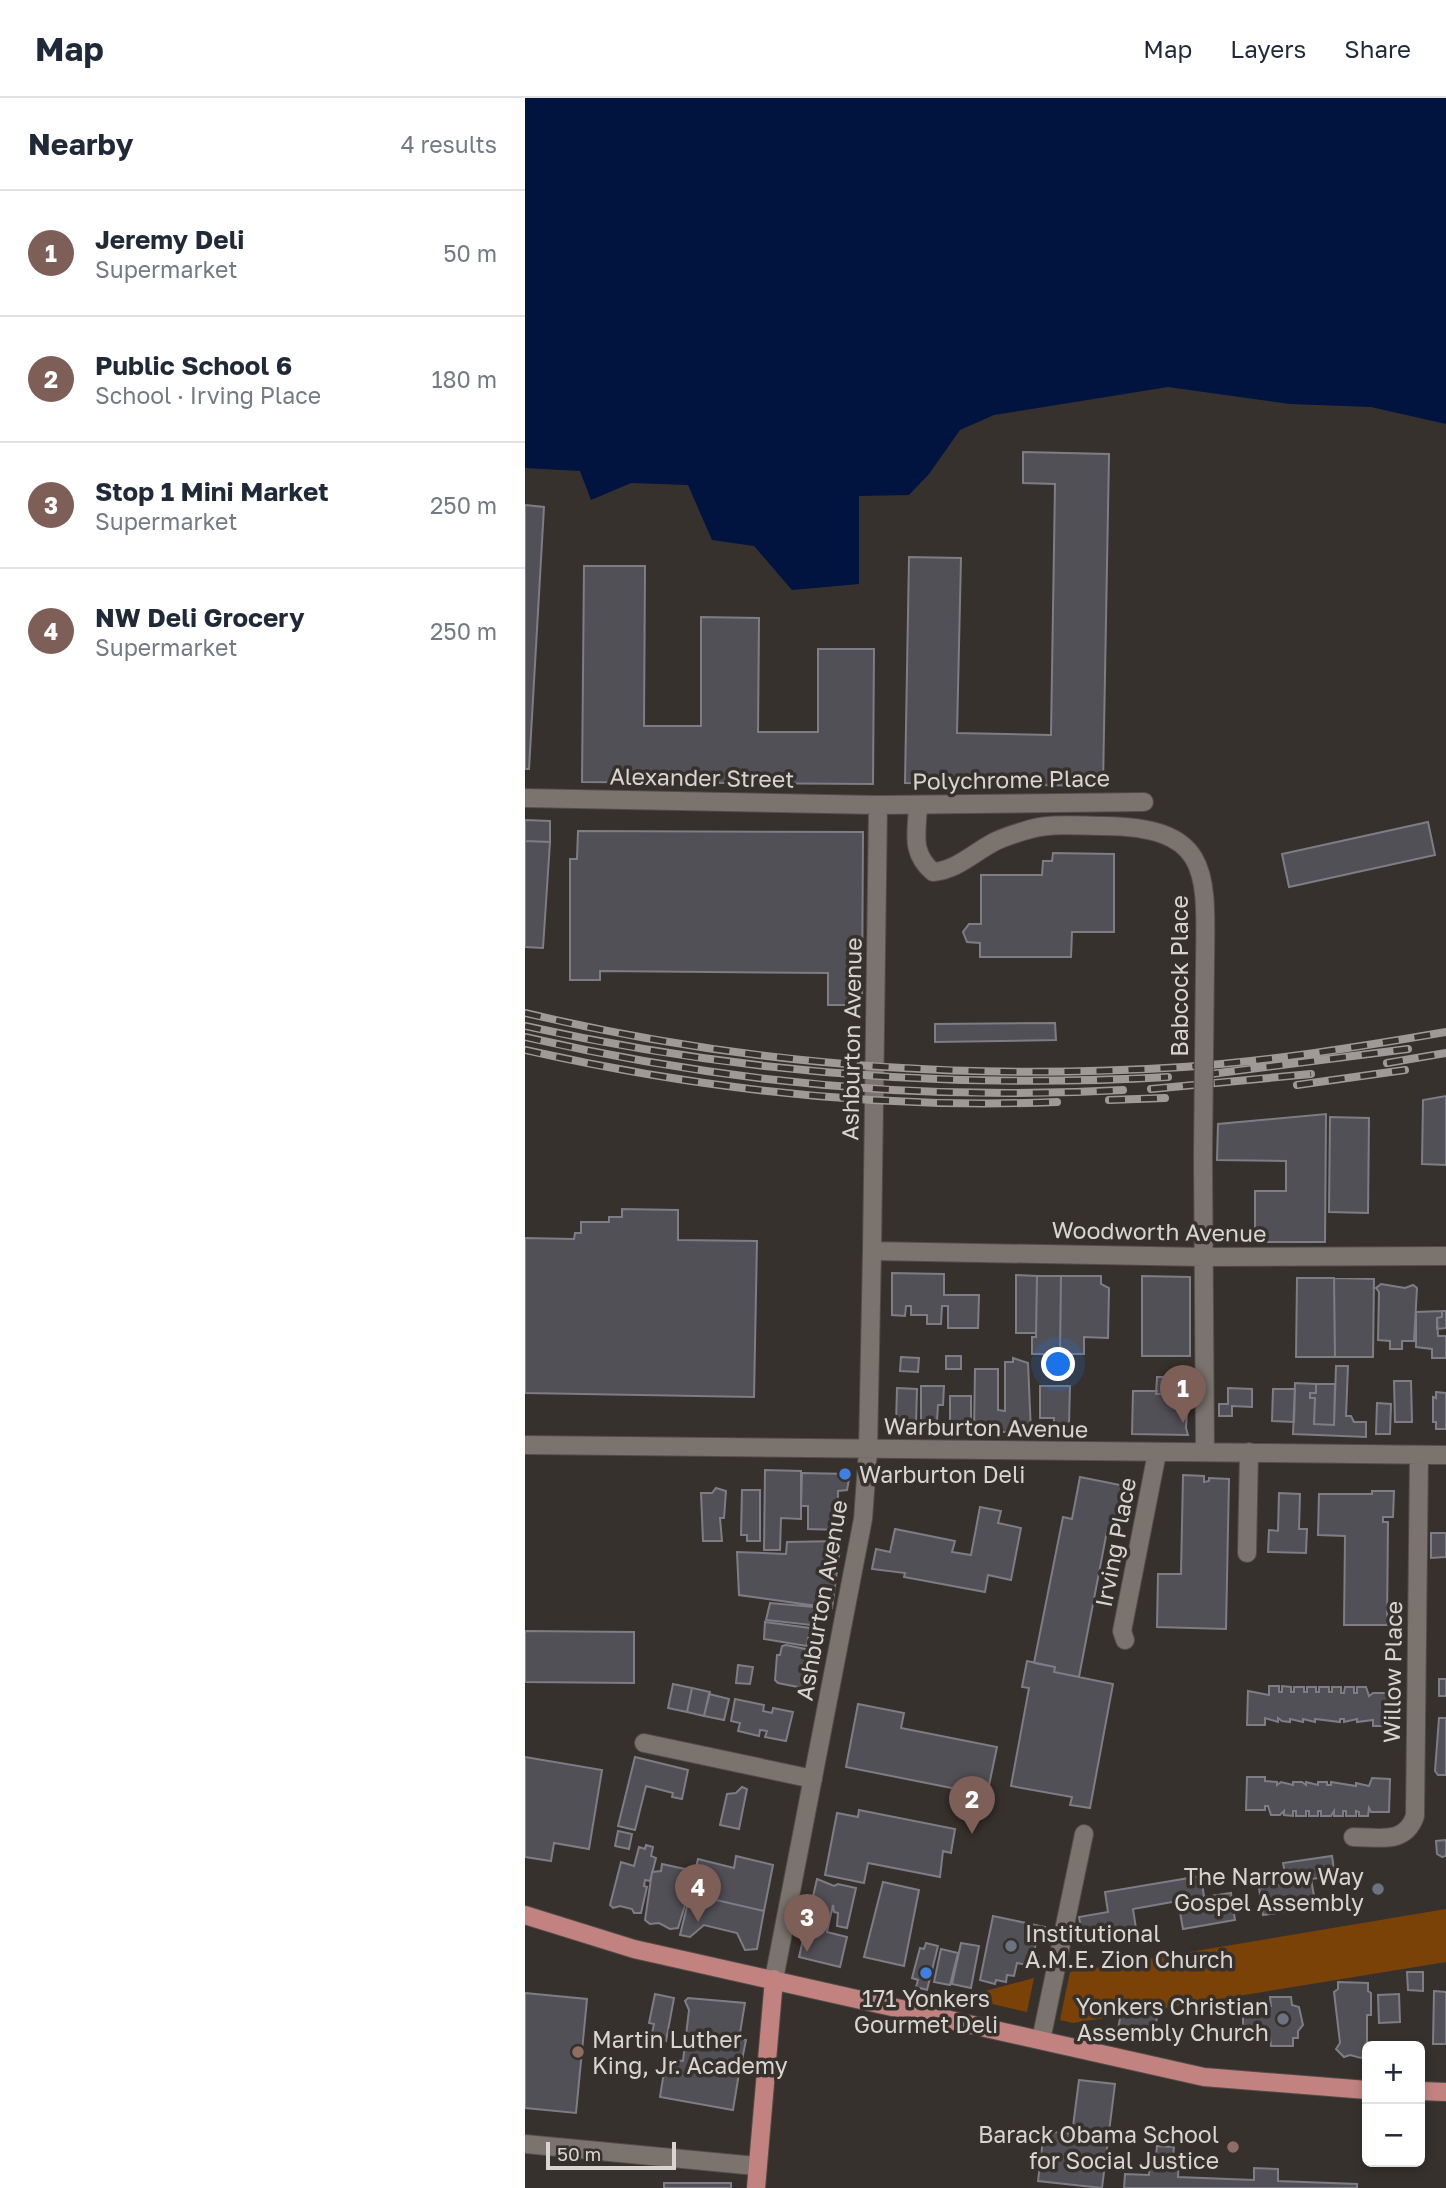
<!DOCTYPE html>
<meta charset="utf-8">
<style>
:root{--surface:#fff;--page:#f2f2f3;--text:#1f2937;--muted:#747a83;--line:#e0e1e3;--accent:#7e5f58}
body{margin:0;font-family:"Golos Text",sans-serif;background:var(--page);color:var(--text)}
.controls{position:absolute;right:21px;bottom:21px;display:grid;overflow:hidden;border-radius:10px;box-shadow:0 4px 10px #0003}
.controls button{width:63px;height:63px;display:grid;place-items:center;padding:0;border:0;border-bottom:2px solid var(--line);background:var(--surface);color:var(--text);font:35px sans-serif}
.scale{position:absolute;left:21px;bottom:18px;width:130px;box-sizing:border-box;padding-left:7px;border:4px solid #d8d4d1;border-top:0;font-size:19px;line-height:24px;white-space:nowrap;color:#d8d4d1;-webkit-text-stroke:5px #37312d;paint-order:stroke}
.you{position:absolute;left:534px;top:1267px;width:24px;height:24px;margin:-18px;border:5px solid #fff;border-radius:50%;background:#1a73e8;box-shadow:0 0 0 10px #1a73e833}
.badge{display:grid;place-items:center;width:46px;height:46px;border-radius:50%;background:var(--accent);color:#fff;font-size:23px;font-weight:700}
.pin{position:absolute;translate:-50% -58px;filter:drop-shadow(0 2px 4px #0008)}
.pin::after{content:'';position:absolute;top:37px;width:24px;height:21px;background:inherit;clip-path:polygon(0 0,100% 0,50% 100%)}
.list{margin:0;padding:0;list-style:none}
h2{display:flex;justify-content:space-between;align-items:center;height:91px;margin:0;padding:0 28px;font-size:30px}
h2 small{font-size:23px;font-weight:400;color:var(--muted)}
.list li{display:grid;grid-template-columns:46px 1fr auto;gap:21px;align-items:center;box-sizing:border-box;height:126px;padding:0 28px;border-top:2px solid var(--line)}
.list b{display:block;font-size:26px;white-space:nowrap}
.list p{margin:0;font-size:23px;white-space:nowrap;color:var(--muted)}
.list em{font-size:23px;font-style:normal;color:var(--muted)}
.map{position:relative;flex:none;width:921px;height:2090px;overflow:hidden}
header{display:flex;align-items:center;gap:42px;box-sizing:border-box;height:98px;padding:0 35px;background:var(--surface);border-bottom:2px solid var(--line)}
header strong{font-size:33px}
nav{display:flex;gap:38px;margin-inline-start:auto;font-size:24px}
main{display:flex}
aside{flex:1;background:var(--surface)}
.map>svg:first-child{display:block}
</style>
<header>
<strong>Map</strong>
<nav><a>Map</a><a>Layers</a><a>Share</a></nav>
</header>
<main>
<aside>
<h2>Nearby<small>4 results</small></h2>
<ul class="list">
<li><span class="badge">1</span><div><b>Jeremy Deli</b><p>Supermarket</p></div><em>50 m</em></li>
<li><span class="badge">2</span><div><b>Public School 6</b><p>School · Irving Place</p></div><em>180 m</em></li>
<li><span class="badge">3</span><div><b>Stop 1 Mini Market</b><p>Supermarket</p></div><em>250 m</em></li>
<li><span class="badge">4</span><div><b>NW Deli Grocery</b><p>Supermarket</p></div><em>250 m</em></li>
</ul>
</aside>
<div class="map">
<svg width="921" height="2090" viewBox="0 0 921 2090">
<rect width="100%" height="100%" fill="#37312d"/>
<path fill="#7b4207" d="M921,1811v53l-373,61 -13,-3 10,-48z
M509,1880l-7,34 -65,-15z"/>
<path fill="#00143f" d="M0,0h921v326l-75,-17 -81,-3 -122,-17 -174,28 -34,15 -31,44 -20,21 -50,1v88l-67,6 -38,-44 -42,-6 -24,-55 -57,-2 -40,17 -11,-29 -55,-3z"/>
<path fill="#525057" stroke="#7e7c84" stroke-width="2" d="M498,354l86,2 -6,332 -198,-3 4,-226 52,1 -4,175 94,2 4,-251 -32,-1z
M0,407l19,2 -15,262h-4z
M59,468h61l-1,160h57v-109l58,1 -1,114h60v-83h56l-1,135 -291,-2z
M0,722l25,1v21l-25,-1z
M903,724l7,33 -146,32 -7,-33z
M53,733l285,1 -1,173h-34v-32l-228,-2v9h-30v-121h7z
M0,743l25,1 -7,106 -18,-1z
M528,755l61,1v78h-42l-1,25h-91v-14l-13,-1 -4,-10 6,-8h12v-49h61l1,-14h9z
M530,925l1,17 -121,2v-18z
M921,998v69l-24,-1 1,-64z
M801,1016l-1,128h-70v-51h31v-30l-69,-1 1,-36z
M805,1019l39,1 -1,95 -39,-1z
M97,1111l56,1v30l79,1 -3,156 -229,-4v-155l49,1 1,-6h6v-11h28v-5h13z
M367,1175l52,1v21h35l-1,33h-30v-22h-6l-1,18h-14v-9h-16v-9h-5l-1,10 -13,-1z
M491,1177l21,1 -1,57h-20z
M512,1178h24l-1,78h-28v-17h4z
M536,1178h40v8l8,4 -1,50 -24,-1v17h-24z
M617,1178l48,1v79h-48z
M772,1180h37l1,79h-39z
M809,1180l40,1 -1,78h-38z
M856,1186l24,4 8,-3 4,3 -3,53h-12v8h-12v-8l-12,-1 1,-48 -3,-4z
M917,1213h4v17l-9,1v-11l5,-1z
M917,1213v6l-5,1 1,18h8v22h-14v-9l-16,-2v-35z
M421,1258h15v13h-15z
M376,1259l18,1 -1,14 -18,-1z
M488,1260l15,5 3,69h-57l1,-63h23v41l7,1v-49h8z
M811,1268h12l-2,50h5l3,6h12v15l-73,-3 2,-51 21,1v9h-6v5h5l-1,26 20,1z
M632,1279h31v16l-32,1z
M869,1283h17l1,41h-17z
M791,1286h19l-1,41 -20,-1 1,-26h-5v-5h6z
M396,1288h23l-1,19h-5l-1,16h-16z
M515,1288h30l-1,39h-15v-7h-14z
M372,1290l20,1 -1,35h-20z
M703,1290l24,1v18l-20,-1v10h-13v-12h9z
M748,1291h22l-1,33 -22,-1z
M608,1293h24l-1,3 32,-1 -2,35 2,7 -56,-1z
M911,1294l10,1v36h-10v-7h-3v-25l3,1z
M425,1298h21v28l-21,-1z
M852,1305l14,1 -1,30h-14z
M240,1372l36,1v48l-20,-1 -1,32h-16z
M277,1375l48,1 -3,16 -9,1v23h5l-2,16 -33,-1v-23h-7z
M658,1377l21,1v6l5,-1v-3l20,1 -3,150 -69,-2 1,-53h23z
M555,1379l45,9 -9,47 -9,-2 -28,146 -25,-5 1,-5 -21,-4 29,-146 9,2z
M191,1390l10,3 -2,27h-4l2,23h-19l-2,-48h11z
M217,1392h18v51h-13v-6h-6z
M847,1393h22l-1,26h-10v5h5l-1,103h-43l1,-89 -27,-1 1,-41h53z
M754,1395l21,1 -1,35h8l-1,24 -38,-1 1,-22 9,1z
M455,1409l21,4 -3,12 23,5 -10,52 -23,-5 -3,17 -81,-15 1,-4 -33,-4 4,-20 14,3 5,-23 60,12 -3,11 19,3z
M906,1435h15v24l-15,1z
M316,1443l-9,67 -93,-13 -2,-43 49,2 1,-12z
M245,1505l44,4 1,9 -4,3v6l-45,-5z
M240,1524l45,6 2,9 -4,1 -1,8 -43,-7z
M0,1533l109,1v51l-109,-1z
M261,1547l29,6 2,4 -9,34 -30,-6 -3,-3 2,-25h3l2,-9z
M502,1563l28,6 -1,5 59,12 -23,124 -20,-3 2,-8 -61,-11 18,-98 -7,-1z
M213,1567l15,2 -3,17 -14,-1z
M914,1581h7v17h-7z
M148,1586l19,4 -5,24 -19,-4z
M744,1588h10v6h3v-6l9,1v5h3v-5h10v5h3v-5h9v5h3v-5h10v5h3v-5h9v6h3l1,-6h9v6h3v-6h9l3,9 4,-3h17v33h-17v-6l-16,2v-3l-13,3v-3h-4v3l-25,-3v3l-12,-3v3l-13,-3v3l-8,-1 -4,-3v4l-13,-4v7h-18l1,-34 21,4z
M167,1590l18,4 -6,24 -17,-4z
M184,1596l20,5 -5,21 -20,-4z
M210,1601l29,6 -1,6 9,2 1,-5 20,4 -7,29 -21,-4 2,-6 -7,-1 -1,6 -21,-5 2,-8 -9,-2z
M333,1606l46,9 -3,15 96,19 -10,48 -141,-28z
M914,1620h7v57h-8l-3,-4z
M0,1659l77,13 -13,79 -35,-6 -3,18 -26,-4z
M110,1659l53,13 -6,29 -10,-2 1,-4 -27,-7 -11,44 -17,-4z
M722,1679h18v4l12,1v3l4,-3 12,3v-3h9l4,3v-3l12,3v-3h9v3h4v-3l25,4v-3l13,3 3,-8 18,1 -1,33h-18l-2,-4 -1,8h-9v-4l-3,-1v5h-10v-5h-3v5h-9v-5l-3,5h-10v-5h-3v5h-9v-5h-3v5h-10v-5h-3v5l-9,-1v-4l-4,4h-9l-3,-9h-3v4h-19z
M217,1689l5,2 -8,40 -19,-4 7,-31 9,-1z
M334,1712l96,19 -4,24 -8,-2 -3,26 -72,-14 -4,20 -39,-8 12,-62 21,4z
M93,1733l14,3 -3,15 -14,-3z
M921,1742v16l-4,1 -5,-3 -1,-13z
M121,1747l7,2 -2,9 5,2 -6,23 -5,-1 -1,6 3,1 -6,26h-7l-2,-4 -12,-3 -7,2 -3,-3 11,-43 13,4 5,-19 6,2z
M211,1758l37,9 -9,46 -74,-17 8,-35 36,9z
M807,1758l3,20 -24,3 5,28 -53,8 -4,-27 28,-5 -4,-20z
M137,1766l28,6 -2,8 4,4 -14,46 -8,1 -11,-6 -9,1 -5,-4 7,-48 9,-1z
M676,1778l3,21 27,-4 4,27 -52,9 -5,-28 -45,8 4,26 -53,9 -5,-27 29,-5 -3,-20z
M292,1781l17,7 4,-2 18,4 -9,40 -10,-2 1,-13 -4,-1 -1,-7 -6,27 20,5 -7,30 -41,-10z
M358,1784l36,8 -15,76 -40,-9z
M165,1796l74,17 -7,38 -12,1 -8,-17 -33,-8 -14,12 -10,-2z
M468,1818l52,11 -1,10 -6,-2 -5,21 6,1 -2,10 -20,-4 -3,13 -7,-1 -1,7 -10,-2 -1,4 -15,-4z
M401,1845l12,3 -11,44 -11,-3 2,-7 -6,-2 8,-30 4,1z
M436,1845l18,3 -8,42 -19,-4z
M416,1851l17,4 -8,32 -16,-3z
M882,1874h16v19l-15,-1z
M813,1884l30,1v8l3,2v22h-4v39l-6,4 -11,-3 -6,2 -8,-8 4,-6 -6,-51 4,-3z
M909,1893l12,1v52h-13z
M0,1895l62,6 -11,114 -51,-5z
M130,1896l19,4 -8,43 -15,-3 3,-14 -5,-1z
M874,1896l1,28 -21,1 -1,-28z
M745,1899h21l1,8 7,2 4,18 -5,6v7h-5v8h-22l-1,-9h-4v-5h-23v-21h24l-1,-4 5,-1z
M163,1900l57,5 -6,36 7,1 -4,20 -8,-1 -1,7 7,1 -7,43 -73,-13 6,-38 17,2 6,-51 -4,-9z
M596,1914l24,4v-3l13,-1 -6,31 -35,-7z
M554,1982l36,4 -13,104 -64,-7 6,-50 28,3z
M632,2048l17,1 -1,9h6l-1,21 76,3v-12l24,1v12l79,3v4h-233l1,-14 24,1 1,-20h6z
M139,2085h67v5h-67z"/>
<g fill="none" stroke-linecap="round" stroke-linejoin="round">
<g stroke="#534d4a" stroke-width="20">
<path id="minor" d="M0,700l353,7 266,-3
M393,707c-1,28 -8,47 15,67 24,-2 40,-19 61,-30 10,-5 20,-8 30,-11 24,-9 54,-5 80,-5 108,1 102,47 101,137
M678,1057l2,297
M347,1153l331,6 243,-1
M0,1347l921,10
M722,1455l2,-101
M600,1542l-3,-9 35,-178
M119,1645l169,36
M828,1739c26,0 52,8 62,-21l4,-361
M249,1881l89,-460 5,-69 4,-199 6,-446
M516,1942l43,-206
M0,2046l231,22"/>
</g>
<g stroke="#534d4a" stroke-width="20">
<path id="major" d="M0,1817l109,34 570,128 163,13
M895,1993l26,1
M231,2090l18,-209"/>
</g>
<use href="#minor" stroke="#7a736e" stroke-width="18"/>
<use href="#major" stroke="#c28380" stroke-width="18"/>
<g stroke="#9f9a97" stroke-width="8">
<path id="rail" d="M0,915c214,51 438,68 658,54 88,-6 176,-20 263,-35
M0,928c212,47 427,63 643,51
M0,939c195,45 398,64 598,53
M0,952c173,39 354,59 532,52
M862,965l59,-10
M678,977l205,-26
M772,987l108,-15
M626,991l160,-15
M584,1002l56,-2"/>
</g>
<use href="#rail" stroke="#37312d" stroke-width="5" stroke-dasharray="16" stroke-linecap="butt"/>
<g stroke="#534d4a" stroke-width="20" stroke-linecap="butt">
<path id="minor-bridge" d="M678,1057l2,-192"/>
</g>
<use href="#minor-bridge" stroke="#7a736e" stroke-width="18"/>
</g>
<g fill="#3f7fe0" stroke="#37312d" stroke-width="2.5">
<circle cx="320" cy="1376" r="7"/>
<circle cx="401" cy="1875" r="7"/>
</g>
<g fill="#6b7280" stroke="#37312d" stroke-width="2.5">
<circle cx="853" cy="1791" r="7"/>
<circle cx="486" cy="1848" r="7"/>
<circle cx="758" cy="1921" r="7"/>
</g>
<g fill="#8d6e63" stroke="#37312d" stroke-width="2.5">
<circle cx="53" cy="1954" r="7"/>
<circle cx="708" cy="2049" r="7"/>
</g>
<g text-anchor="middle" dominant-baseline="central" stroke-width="7" stroke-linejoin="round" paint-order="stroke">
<g font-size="23" fill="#d8d4d1" stroke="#37312d">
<text transform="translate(177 679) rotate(1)">Alexander Street</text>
<text transform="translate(486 681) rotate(-1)">Polychrome Place</text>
<text transform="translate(654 878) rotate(-90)">Babcock Place</text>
<text transform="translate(326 941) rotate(-89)">Ashburton Avenue</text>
<text transform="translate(634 1133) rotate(1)">Woodworth Avenue</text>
<text transform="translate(461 1329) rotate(1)">Warburton Avenue</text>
<text transform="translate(590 1444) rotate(-79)">Irving Place</text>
<text transform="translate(296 1502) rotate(-80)">Ashburton Avenue</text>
<text transform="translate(867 1574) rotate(-89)">Willow Place</text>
</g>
<g font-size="23" fill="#d8d4d1" stroke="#37312d" text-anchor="start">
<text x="334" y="1376">Warburton Deli</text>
<text x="839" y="1778" text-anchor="end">The Narrow Way<tspan x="839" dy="26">Gospel Assembly</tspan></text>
<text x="500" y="1835">Institutional<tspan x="500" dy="26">A.M.E. Zion Church</tspan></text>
<text x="401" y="1900" text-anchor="middle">171 Yonkers<tspan x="401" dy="26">Gourmet Deli</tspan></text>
<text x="744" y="1908" text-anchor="end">Yonkers Christian<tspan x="744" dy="26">Assembly Church</tspan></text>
<text x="67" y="1941">Martin Luther<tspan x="67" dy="26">King, Jr. Academy</tspan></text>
<text x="694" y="2036" text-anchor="end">Barack Obama School<tspan x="694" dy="26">for Social Justice</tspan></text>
</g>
</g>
</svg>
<div class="controls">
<button>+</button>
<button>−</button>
</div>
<div class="scale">50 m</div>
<div class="you"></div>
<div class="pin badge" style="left:658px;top:1325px">1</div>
<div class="pin badge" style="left:447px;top:1736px">2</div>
<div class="pin badge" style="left:282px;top:1854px">3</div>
<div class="pin badge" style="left:173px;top:1824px">4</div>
</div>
</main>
